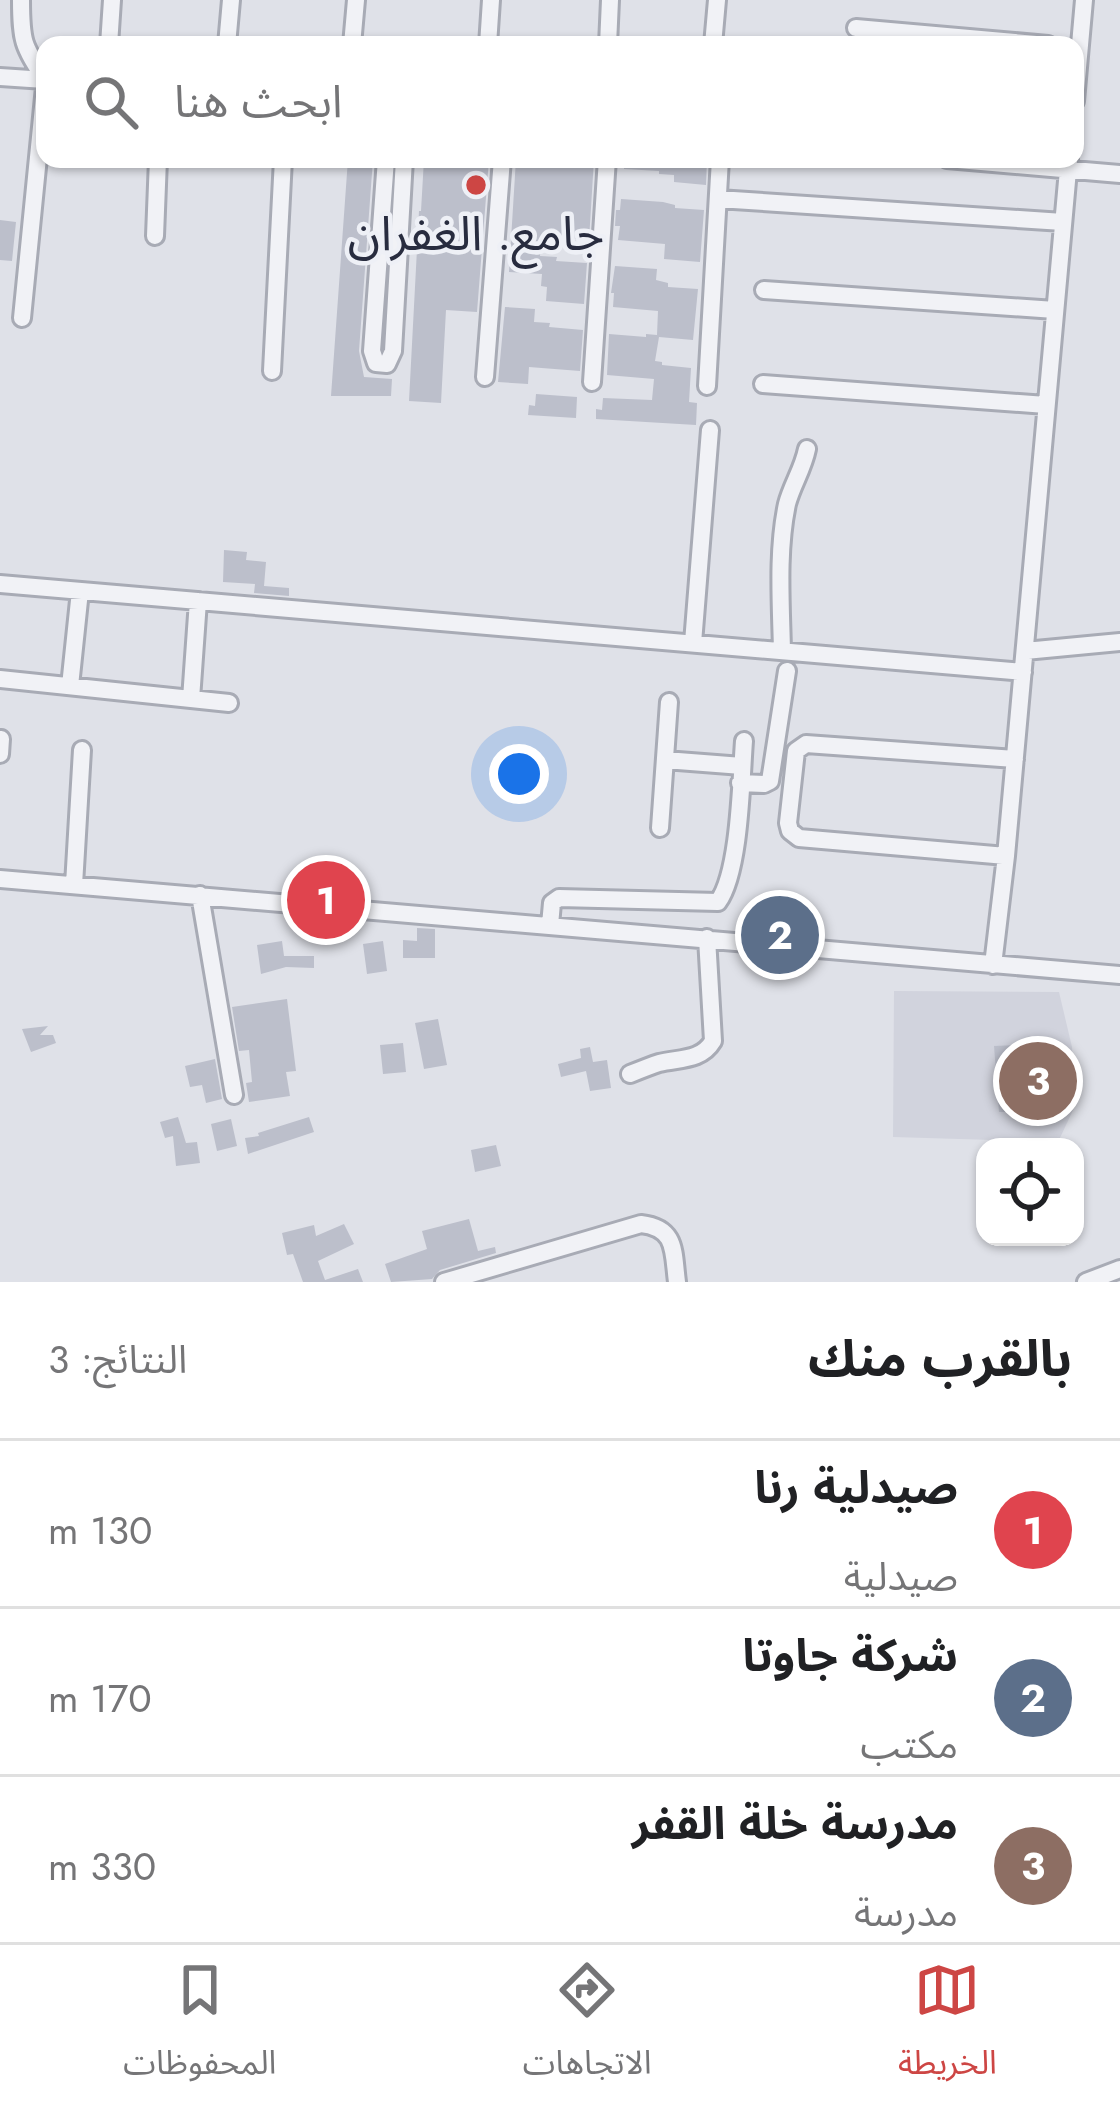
<!DOCTYPE html>
<html lang="ar">
<meta charset="utf-8">
<style>
:root{--surface:#fff;--page:#f2f2f2;--text:#202124;--muted:#757577;--line:#e0e0e0;--accent:#cd4644}
body{margin:0;font-family:Jost,"Noto Sans Arabic",sans-serif;background:var(--page);color:var(--text);direction:rtl}
.controls{position:absolute;right:36px;bottom:36px;display:grid;overflow:hidden;border-radius:24px;box-shadow:0 3px 9px #0004}
.controls button{width:108px;height:108px;display:grid;place-items:center;padding:0;border:0;border-bottom:3px solid var(--line);background:var(--surface);color:var(--text);font:60px sans-serif}
.you{position:absolute;left:519px;top:774px;width:42px;height:42px;margin:-30px;border:9px solid #fff;border-radius:50%;background:#1a73e8;box-shadow:0 0 0 18px #1a73e833}
.badge{display:grid;place-items:center;width:78px;height:78px;border-radius:50%;background:var(--accent);color:#fff;font-size:39px;font-weight:700}
.pin{position:absolute;translate:-50% -50%;border:6px solid #fff;box-shadow:0 3px 12px #0006}
.list{margin:0;padding:0;list-style:none}
h2{display:flex;justify-content:space-between;align-items:center;height:156px;margin:0;padding:0 48px;font-size:51px}
h2 small{font-size:39px;font-weight:400;color:var(--muted)}
.list li{display:grid;grid-template-columns:78px 1fr auto;gap:36px;align-items:center;box-sizing:border-box;height:168px;padding:0 48px;border-top:3px solid var(--line)}
.list b{display:block;font-size:45px;white-space:nowrap}
.list p{margin:0;font-size:39px;white-space:nowrap;color:var(--muted)}
.list em{font-size:39px;font-style:normal;color:var(--muted)}
.icon{flex:none;width:66px;height:66px;fill:none;stroke:currentColor;stroke-width:2;stroke-linecap:round;stroke-linejoin:round}
.map{position:relative;flex:none;width:1120px;height:1282px;overflow:hidden;direction:ltr}
.search{position:absolute;background:var(--surface);box-shadow:0 3px 9px #0004;left:36px;right:36px;top:36px;height:132px;display:flex;align-items:center;gap:30px;box-sizing:border-box;padding:0 42px;border-radius:24px;color:var(--muted);font-size:45px}
.sheet{height:660px;background:var(--surface)}
nav{display:flex;justify-content:space-around;align-items:center;box-sizing:border-box;height:168px;border-top:3px solid var(--line);background:var(--surface);font-size:33px;color:var(--muted)}
nav a{display:grid;justify-items:center;gap:6px}
nav .on{color:var(--accent)}
.map>svg:first-child{display:block}
</style>
<div class="map">
<svg width="1120" height="1282" viewBox="0 0 1120 1282">
<rect width="100%" height="100%" fill="#dfe1e8"/>
<path fill="#d1d3dd" d="M894,991l165,1 13,55 3,59 -17,36 -165,-5z"/>
<path fill="#bcbfcb" d="M348,159h25l-14,192 5,26 28,2 -1,17h-60z
M424,159h65l-12,153 -31,-2 -5,93 -32,-2 10,-190h2z
M516,159h78l-5,81 -47,-4 -2,20 17,1 -1,4 31,2 -3,41 -38,-3 1,-14 -6,-1 1,-12 -33,-2z
M624,159h83l-1,26 -32,-3v-7l-15,-1v-3l-35,-2z
M621,199l42,3 12,3v3l29,2 -4,52 -36,-3 1,-15 -47,-4 2,-14h-5l1,-16h4z
M0,220l16,2 -4,39 -12,-1z
M615,266l42,3 -1,11 12,3v4l30,2 -5,51 -34,-3 -4,24 7,1v3l29,3 -2,34 8,1 -1,22 -100,-6v-10l6,1 1,-12 49,2 2,-21 -47,-4 2,-41 37,3v-3l11,1 1,-24 -45,-4 1,-14h-3z
M505,307l30,2 -1,13 16,1 -1,4 34,3 -3,41 -51,-4 -1,17 -30,-2z
M536,394l41,3 -1,21 -48,-3 1,-10 6,1z
M224,550l23,2 -1,8 20,2 -2,24 25,2v8l-35,-3 1,-9 -32,-2z
M417,928l18,1v29h-32v-18l14,1z
M282,941l2,15h30v12l-28,-1 -25,7 -4,-29z
M383,941l4,30 -20,3 -4,-30z
M287,999l9,72 -10,1 4,24 -41,6 -3,-19 6,-1 -3,-32 -10,1 -7,-44z
M438,1019l9,46 -23,4 -9,-46z
M48,1026l-8,9h13l3,8 -25,9 -9,-23z
M403,1043l3,29 -23,2 -3,-29z
M1059,1043l4,66h-17l-4,-43 -32,1 4,45h-15l-5,-66z
M590,1047l3,15 14,-2 4,28 -21,3 -4,-20 -25,6 -3,-13 23,-6 -1,-9z
M215,1059l7,40 -16,4 -4,-18 -12,2 -5,-21z
M178,1117l8,26 11,-1 3,21 -24,3 -3,-30 -8,2 -5,-16z
M309,1117l5,15 -66,22 -3,-16 14,-2 -1,-3z
M231,1119l6,27 -20,5 -6,-27z
M496,1145l5,21 -26,6 -4,-22z
M469,1219l9,32 17,-4 1,6 -56,17 -8,9 -41,3 -6,-18 42,-15 -5,-18z
M344,1224l10,20 -36,17 7,19 33,-11 5,13h-60l-10,-28 -6,1 -5,-22 32,-8 2,11z"/>
<g fill="none" stroke-linecap="round" stroke-linejoin="round">
<g stroke="#a8abb5" stroke-width="22">
<path id="minor" d="M21,0c0,42 2,45 24,80
M856,28l192,17
M109,45l3,-45
M227,45l4,-45
M352,45l4,-45
M488,45l3,-45
M608,45l2,-45
M713,45l4,-45
M0,77l45,3
M1075,101l9,-101
M386,159l-14,192 4,12 11,1 6,-13 11,-192
M947,159l173,15
M718,199l345,23
M155,236l3,-77
M764,290l291,20
M22,318l23,-231
M272,371l11,-212
M485,377l17,-218
M592,382l15,-223
M763,384l283,21
M707,386l13,-227
M0,584l1023,88
M693,643l17,-213
M782,651c-1,-48 -5,-100 5,-147 5,-19 16,-35 20,-55
M1025,651l95,-9
M0,679l229,24
M70,686l10,-95
M191,699l7,-98
M0,754l1,-15
M665,760l77,6
M740,783l24,1 6,-3 17,-110
M660,828l9,-126
M1006,856l-207,-18 -9,-7 -2,-8 8,-72 10,-7 209,15
M0,879l1120,96
M74,885l8,-135
M200,895l34,200
M550,925l2,-22 7,-5 159,4c22,-30 23,-122 26,-161
M993,965l13,-109 63,-697
M630,1074c10,-4 20,-8 29,-11 21,-5 42,-2 54,-22l-6,-103
M444,1282l197,-58c36,4 32,28 36,58
M1086,1282l34,-13"/>
</g>
<use href="#minor" stroke="#f1f2f6" stroke-width="16"/>
</g>
<circle fill="#cd4644" stroke="#eef0f6" stroke-width="4.5" cx="476" cy="185" r="12"/>
<g text-anchor="middle" dominant-baseline="central" stroke-width="9" stroke-linejoin="round" paint-order="stroke">
<g font-size="48" fill="#282c3f" stroke="#eef0f6">
<text x="476" y="233">جامع. الغفران</text>
</g>
</g>
</svg>
<div class="controls">
<button><svg class="icon" aria-label="locate" viewBox="0 0 24 24"><circle cx="12" cy="12" r="6"/><path d="M12 2v4M12 18v4M2 12h4M18 12h4"/></svg></button>
</div>
<div class="you"></div>
<div class="pin badge" style="left:326px;top:900px;background:#e0444e">1</div>
<div class="pin badge" style="left:780px;top:935px;background:#5c6f8a">2</div>
<div class="pin badge" style="left:1038px;top:1081px;background:#8d6e63">3</div>
<div class="search"><svg class="icon" aria-label="search" viewBox="0 0 24 24"><circle cx="10" cy="10" r="6"/><path d="M15 15l6 6"/></svg>ابحث هنا</div>
</div>
<section class="sheet">
<h2>بالقرب منك<small>النتائج: 3</small></h2>
<ul class="list">
<li><span class="badge" style="background:#e0444e">1</span><div><b>صيدلية رنا</b><p>صيدلية</p></div><em>130 m</em></li>
<li><span class="badge" style="background:#5c6f8a">2</span><div><b>شركة جاوتا</b><p>مكتب</p></div><em>170 m</em></li>
<li><span class="badge" style="background:#8d6e63">3</span><div><b>مدرسة خلة القفر</b><p>مدرسة</p></div><em>330 m</em></li>
</ul>
</section>
<nav>
<a class="on"><svg class="icon" aria-label="map" viewBox="0 0 24 24"><path d="M3 6l6-2 6 2 6-2v14l-6 2-6-2-6 2zM9 4v14M15 6v14"/></svg>الخريطة</a>
<a><svg class="icon" aria-label="directions" viewBox="0 0 24 24"><path d="M12 3l9 9-9 9-9-9zM9 14v-3h6M13 9l2 2-2 2"/></svg>الاتجاهات</a>
<a><svg class="icon" aria-label="saved" viewBox="0 0 24 24"><path d="M7 4h10v16l-5-4-5 4z"/></svg>المحفوظات</a>
</nav>
